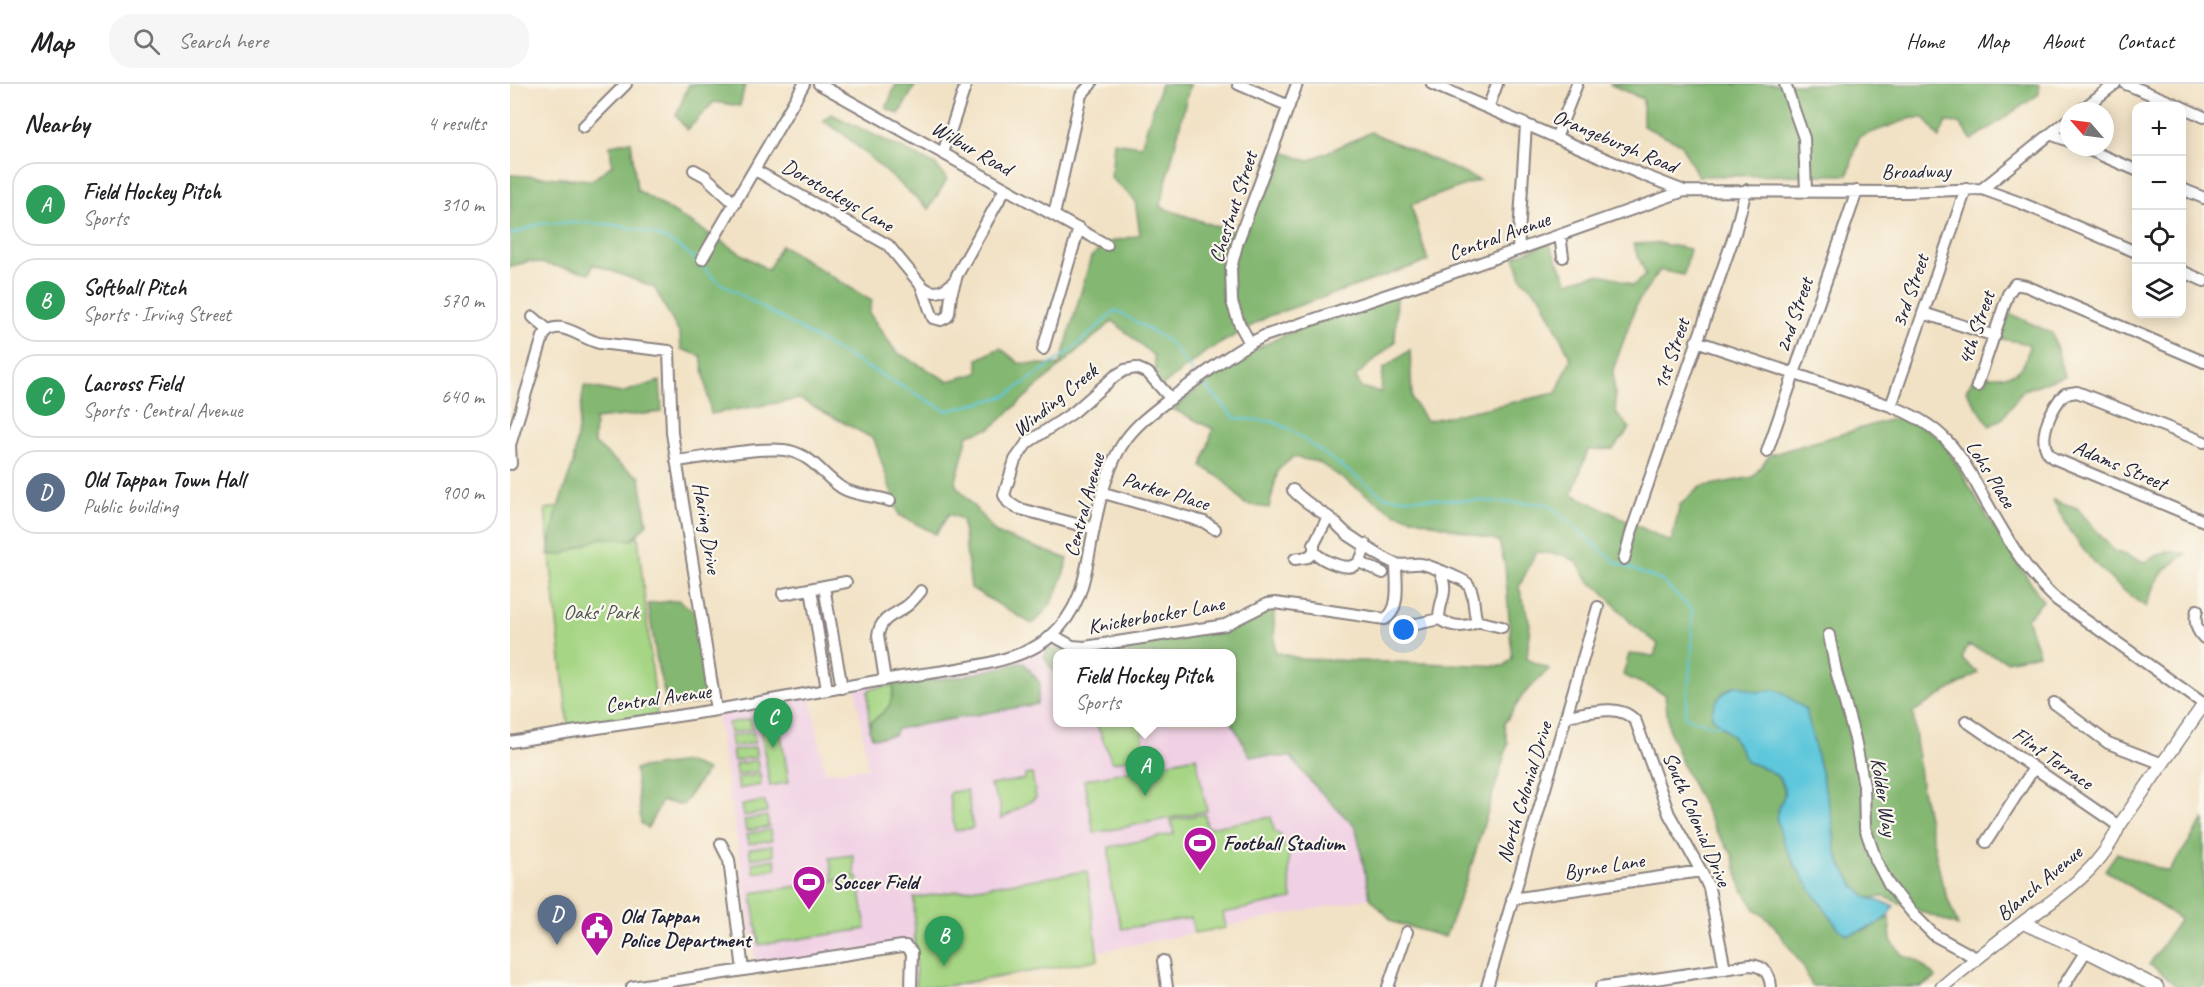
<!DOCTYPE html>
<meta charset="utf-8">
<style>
:root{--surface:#fff;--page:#f6f6f6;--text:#202124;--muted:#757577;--line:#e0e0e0;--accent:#1a73e8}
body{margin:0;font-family:Caveat,sans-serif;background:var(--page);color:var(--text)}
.controls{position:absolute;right:18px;top:18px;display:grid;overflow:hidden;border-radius:12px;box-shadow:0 3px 15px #0003}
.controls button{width:54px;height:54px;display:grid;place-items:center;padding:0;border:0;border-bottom:2px solid var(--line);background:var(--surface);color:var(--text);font:30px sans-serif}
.compass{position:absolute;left:1550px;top:18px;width:54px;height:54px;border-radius:50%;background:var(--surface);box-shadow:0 3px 15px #0003;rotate:298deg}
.you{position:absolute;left:894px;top:546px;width:21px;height:21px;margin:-15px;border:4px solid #fff;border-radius:50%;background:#1a73e8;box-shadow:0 0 0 9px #1a73e833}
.badge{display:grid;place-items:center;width:39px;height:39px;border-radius:50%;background:var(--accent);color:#fff;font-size:20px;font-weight:700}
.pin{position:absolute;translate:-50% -50px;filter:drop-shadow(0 2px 3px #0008)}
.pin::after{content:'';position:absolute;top:32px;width:21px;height:18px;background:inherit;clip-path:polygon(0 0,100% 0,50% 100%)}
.popup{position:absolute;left:543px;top:565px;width:183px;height:78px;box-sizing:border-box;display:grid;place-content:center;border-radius:12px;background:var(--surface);filter:drop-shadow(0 2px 4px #0005);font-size:20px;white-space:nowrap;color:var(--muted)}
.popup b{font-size:22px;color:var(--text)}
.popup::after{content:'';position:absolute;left:50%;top:100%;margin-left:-12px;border:12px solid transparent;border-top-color:var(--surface)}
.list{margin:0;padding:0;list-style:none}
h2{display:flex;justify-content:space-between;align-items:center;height:78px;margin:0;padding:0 24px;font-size:26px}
h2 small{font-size:20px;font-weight:400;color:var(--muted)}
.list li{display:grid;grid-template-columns:39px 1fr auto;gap:18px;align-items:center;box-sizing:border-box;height:84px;margin:0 12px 12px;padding:0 12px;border:2px solid var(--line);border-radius:24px}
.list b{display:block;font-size:22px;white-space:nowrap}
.list p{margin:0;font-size:20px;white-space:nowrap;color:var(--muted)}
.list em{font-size:20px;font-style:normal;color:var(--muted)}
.icon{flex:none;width:33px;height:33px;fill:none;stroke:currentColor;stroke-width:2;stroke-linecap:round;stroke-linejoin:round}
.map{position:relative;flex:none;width:1694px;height:903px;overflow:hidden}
header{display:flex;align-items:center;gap:36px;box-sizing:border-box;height:84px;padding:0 30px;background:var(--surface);border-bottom:2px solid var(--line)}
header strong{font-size:28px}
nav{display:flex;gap:33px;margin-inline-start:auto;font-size:21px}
.search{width:420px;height:54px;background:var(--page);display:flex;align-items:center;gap:15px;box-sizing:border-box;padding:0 21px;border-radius:24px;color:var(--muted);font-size:22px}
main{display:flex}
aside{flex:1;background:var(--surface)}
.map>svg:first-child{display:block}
</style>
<header>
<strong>Map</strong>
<div class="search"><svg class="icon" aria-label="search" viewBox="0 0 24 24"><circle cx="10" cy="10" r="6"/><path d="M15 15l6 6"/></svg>Search here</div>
<nav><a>Home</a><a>Map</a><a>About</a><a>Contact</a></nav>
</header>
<main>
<aside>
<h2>Nearby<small>4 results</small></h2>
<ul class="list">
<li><span class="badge" style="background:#2e9e5b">A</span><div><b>Field Hockey Pitch</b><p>Sports</p></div><em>310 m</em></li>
<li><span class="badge" style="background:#2e9e5b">B</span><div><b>Softball Pitch</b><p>Sports · Irving Street</p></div><em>570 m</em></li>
<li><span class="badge" style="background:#2e9e5b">C</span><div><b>Lacross Field</b><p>Sports · Central Avenue</p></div><em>640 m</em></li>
<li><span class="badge" style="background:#5c6f8a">D</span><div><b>Old Tappan Town Hall</b><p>Public building</p></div><em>900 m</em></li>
</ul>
</aside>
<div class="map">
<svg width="1694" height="903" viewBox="0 0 1694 903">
<rect width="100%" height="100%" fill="#fbf7ec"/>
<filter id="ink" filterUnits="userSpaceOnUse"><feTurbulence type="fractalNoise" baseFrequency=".0167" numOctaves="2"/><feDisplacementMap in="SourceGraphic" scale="12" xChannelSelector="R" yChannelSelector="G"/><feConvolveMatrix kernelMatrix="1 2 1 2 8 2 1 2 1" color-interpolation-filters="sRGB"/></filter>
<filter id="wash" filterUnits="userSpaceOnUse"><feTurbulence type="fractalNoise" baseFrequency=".008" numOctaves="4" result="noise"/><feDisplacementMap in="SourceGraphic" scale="24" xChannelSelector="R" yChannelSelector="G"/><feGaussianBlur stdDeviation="1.35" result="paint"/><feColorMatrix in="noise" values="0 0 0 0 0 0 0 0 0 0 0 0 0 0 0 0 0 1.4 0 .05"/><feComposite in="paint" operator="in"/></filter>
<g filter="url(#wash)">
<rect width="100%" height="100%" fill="#f2e2c5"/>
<path fill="#f0d0e4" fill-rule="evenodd" d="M715,541l66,132 18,23 47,48 14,70 -273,54 1,8 -144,27h-43l-1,-39 -153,20 -41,-258 94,-17 15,79 43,-4 -13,-82 145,-25 49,-23 23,8zM548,570h174v68h-174z"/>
<path fill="#a6d684" stroke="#647c60" stroke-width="1.5" d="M124,415l23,216 -89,10 -23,-216z
M384,601c-3,23 -5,24 -23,37l-2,7 -1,-37 2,-3z
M267,627l12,71 -19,4 -12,-72z
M241,635l1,10 -22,4 -2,-10z
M593,638l38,1c7,21 -6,38 -29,39l-15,-37z
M243,648l2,11 -23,4 -2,-11z
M245,663l2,10 -23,4 -2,-10z
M686,673l11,54 -113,22 -10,-53z
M247,676l2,11 -23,4 -1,-11z
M250,690l1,11 -22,4 -2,-11z
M522,690l4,24 -35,21 -1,-15 -10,-19 35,-6v-4z
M457,706l6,38 -18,3 -6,-35 2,-4z
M255,717l2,11 -23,4 -2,-11z
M695,730l2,14 64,-11 3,13 7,6 8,17v23l3,23 -69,14 3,15 -32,5 -3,-15 -69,11 -11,-40 -2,-42 65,-13 -3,-14z
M257,732l2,11 -23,4 -2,-11z
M260,746l2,10 -23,4 -2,-10z
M262,761l2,10 -23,4 -2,-10z
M343,771l2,22 -22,2 -3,-21z
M265,775l1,10 -22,4 -2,-10z
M577,787l11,89 -158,27h-24l-2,-89z
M348,793l8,52 -107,16 -7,-52z"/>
<path fill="#84b772" stroke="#536c56" stroke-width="1.5" d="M179,0h56l-5,22 -26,-4 -27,28 -11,-14z
M386,0h20l-17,30 -13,-6z
M651,0h29l-30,123 84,29 28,-88 36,13 63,-29 108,48 -68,25 17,56 -159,55 -62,35 -50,39 -3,-34 -41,-35 -46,39 -76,68 -23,7 -13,49 41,49 72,26c-8,27 -13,46 -36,65l-61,-36 -9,-69 -13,-5 -13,20 -37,-19 -25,-76 -74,-40 -89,15 -10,-58 -20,-7 -1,-14 -26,-48 -61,-23 -3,9 -61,-12 -19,6v-92l82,5 20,-15 -2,-20 21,-4 6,49 131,80 13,-25 91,56 -3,12 27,39 52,29 30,-8v-14l22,-11 19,15 41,2 31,-108 19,-15 30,-7 -5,-35 -24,-22 3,-36 27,4z
M1099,0h430v10l-67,46 -13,-17 -13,-1 -7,16 -14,-20h-13l-53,19 -11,38 -150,1 -18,-33 -37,-17v-27z
M321,30l105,51 11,14 -18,30 -87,-76 -19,-12z
M1039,159l19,39c29,-9 36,-12 64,4l14,-11 -13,-31 25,-1 32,6 -6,26 -24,-5 -23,33 -24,67 3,43 14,15 -17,21 -25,1 -16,44 99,48 9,-37 20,-18 53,-10 17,-22 136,-40 36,25 49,83 52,78 -16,17 12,36 -32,7 -39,-16 -6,14 16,14 -65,39 8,73 21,98 16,43 -73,-29 -19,1 -11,-11 -15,-24 -5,-15 -3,-30 -27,-108 -31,-20 -18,2 -19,-7c-17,7 -21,15 -25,32l21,20 14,25c18,5 39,13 38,35l-4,7 13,60 45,65 9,6 20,-6 21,-12 2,23 11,15 16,6 18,17 -15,9 -109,-1 -8,-18 -31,-44 -18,-15 -14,-22 -9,-33 -16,-23 -31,-61 -16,-40 -4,-36 -42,-19 6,-21 25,2 4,-12 -27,-21 -29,-32 -14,-10 -11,-19 -13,-7 -28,-3 -17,35 11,37 -3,35 22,10 -26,26 -19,29 4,20 -38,126 -25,67 -52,-15 -23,-24 -14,-70 -47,-48 -18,-23 -41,-1 -18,-33v-69h-174v24l-14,-21 3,-8h21l155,-20 43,-22 8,4 1,41 27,7 202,7 8,-8 -7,-92 -6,-25 -105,-28 -76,-51 -25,-5 -15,13 -9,38 -24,-4 -23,-25 -20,-13 11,-37 -40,-20 66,-52 48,-23 110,-38 -2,46 -39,34 5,12 20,4 2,-23 27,-19 2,49 14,22 130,-28 15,-34 -30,-62 -20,-19 -6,-22z
M1496,228l46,21 13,43 -42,14 -20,28 -13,8 -24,-35 8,-14c32,-3 50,7 55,-33l-32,-6z
M150,297l2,31 -67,7 -1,24 26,22 20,12 7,47 -15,16 -31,-2 -40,17 -13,-1 10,-47 15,-43 11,-78 37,7z
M1543,416l24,8 36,42 31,12 23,-11 19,3c-26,17 -29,24 -40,53 -25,-17 -48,-38 -66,-62 -11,-14 -18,-30 -27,-45z
M168,516l19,13 13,88 -42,7 -10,-40 -10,-64z
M513,578l17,21 -3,21 -140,25 -3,6 -17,3 -5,-1 -3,-8 2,-7c18,-13 20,-14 23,-37l70,-9z
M176,678l21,8 -24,35 -21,-4 -14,27 -7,-5 -6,-54z
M1694,735v168h-27l-20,-18 -8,-4 31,-46 -75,-49 12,-17 52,19z"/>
<path fill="#5fc7db" stroke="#40748b" stroke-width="1.5" d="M1227,601l19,7 18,-2 9,3 23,17 26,108 3,30 5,15 15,24 11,10 28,9c-8,18 -28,23 -46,29l-9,-6c-23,-33 -53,-68 -62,-108 -3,-15 14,-24 5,-39 -7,-11 -22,-16 -35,-20l-14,-25 -21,-20c-1,-15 12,-26 25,-32z"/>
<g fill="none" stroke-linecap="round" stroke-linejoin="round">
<path stroke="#5fc7db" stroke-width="2" d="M0,151c10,-3 20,-8 30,-11 7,-1 16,-1 23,-1 46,-2 101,5 134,38
M192,182l15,15 126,73 104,57 59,-15 68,-48 42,-38 52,31 28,35
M690,296l35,38 39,4 15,7 96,68 163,7 67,58 47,19 30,29v38l-7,69 25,8h10"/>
</g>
</g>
<g filter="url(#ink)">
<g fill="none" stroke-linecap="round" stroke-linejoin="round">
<g stroke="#8a8280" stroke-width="14">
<path id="minor" d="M309,0l288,161
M728,0l51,22
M922,0l211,91 41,16
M1275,0l19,54 2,53
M1616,0l54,22
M1672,23l22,10
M978,24l9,-24
M1570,27l35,-27
M73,43l43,-43
M1540,50l19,7
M1046,54l21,-54
M1572,63l54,23
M433,69l23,-69
M184,86l11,6 30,28
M245,86l133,75 33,40 12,33 8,2 6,-3 2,-4 2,-18 6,-20 48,-86
M1472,105l87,-70
M1672,105l22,9
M544,131l27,-120 10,-11
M1050,151l3,22
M1008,166l8,-125
M192,175l102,-175
M1672,187l22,10
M411,201c12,12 24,7 34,-5
M1413,229l72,23
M23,233l15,13
M1186,257l195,65c18,7 36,16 51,30 18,16 29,39 41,60 22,39 41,74 74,104l147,104
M740,259l-11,-20 -7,-21 -1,-34 7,-27 59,-157
M533,265l36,-121
M1467,302l31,-92 7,-10 11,2 178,76
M1381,322l75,-217
M1694,358l-127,-50 -12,2 -5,5c-11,15 -25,45 -7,59l151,63
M1257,368l90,-261
M166,377c29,-3 89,-16 114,-10 24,6 33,25 52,37 15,9 33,7 48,13
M1,380l-1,-19 33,-108c12,-22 37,1 56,6l70,8 3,82 44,277
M783,406c11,12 24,19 37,28 6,5 11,11 17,16 14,9 31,22 47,29 7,4 19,0 27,1 5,0 44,16 46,19 8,9 6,25 9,35l-1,5c-12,5 -25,3 -36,-4 0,-21 11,-24 1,-48
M594,409l100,29 11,7
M818,433l-14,27v8c8,8 34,21 44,11 5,-5 6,-13 7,-19
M584,445l-77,-21 -9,-6 -4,-7 11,-35 12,-17 47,-31 41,-36 10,-6 11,-2 12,5 23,26
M785,475l13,-2 6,-5
M1114,475l8,-29 103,-297 11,-43
M849,478l24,11
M314,503l18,101
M301,505l16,101
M273,510l63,-12
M1687,526c-3,10 -1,20 7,28
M966,537l26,6
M902,541l27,-6
M542,551l20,11 13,1 140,-22 42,-21 8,-1 110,16c16,-9 11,-38 11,-55
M1319,551l7,36 19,68 9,47 1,42 11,32 13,25 26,31 19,19 42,23
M375,596l-7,-45c3,-19 18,-20 30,-30 5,-4 9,-9 13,-14
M1544,619l54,40 55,21
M1057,632c21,-3 54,-14 69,6l33,92 32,57 8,17 16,81
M1456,637l153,105
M0,658c68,-12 137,-21 206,-32 57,-10 115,-21 172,-31 46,-8 129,-12 163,-43 34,-31 34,-65 43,-107 5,-27 13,-60 28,-84 13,-20 30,-32 48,-46 31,-22 59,-46 94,-63l174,-58 246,-87 223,1 75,-3 39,14 115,49
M1476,758l48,-74
M211,760l8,16 14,110
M1002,815l189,-28
M653,877l4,26
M122,903l270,-41h4l6,6 -1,35
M878,903l19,-55
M977,903l111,-380
M1091,903l149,-22c14,1 20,9 21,22
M1553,903l23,-36"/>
</g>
<g stroke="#8a8280" stroke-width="15">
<path id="major" d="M1513,839l63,28 71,36
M1432,903c26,-22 53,-43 80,-64 37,-27 79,-53 97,-97l85,-122"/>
</g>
<use href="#minor" stroke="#fff" stroke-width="10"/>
<use href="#major" stroke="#fff" stroke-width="12"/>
</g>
</g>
<defs>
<g id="stadium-pin" transform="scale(1.725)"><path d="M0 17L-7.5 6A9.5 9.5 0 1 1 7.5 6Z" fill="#b5179e" stroke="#fbf7ec"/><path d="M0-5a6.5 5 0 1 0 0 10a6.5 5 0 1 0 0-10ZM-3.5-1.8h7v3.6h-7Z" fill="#fff"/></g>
<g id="civic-pin" transform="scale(1.725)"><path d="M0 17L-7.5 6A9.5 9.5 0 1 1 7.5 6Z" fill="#b5179e" stroke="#fbf7ec"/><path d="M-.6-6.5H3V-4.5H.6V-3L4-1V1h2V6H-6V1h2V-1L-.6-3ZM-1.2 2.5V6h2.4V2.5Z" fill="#fff"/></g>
</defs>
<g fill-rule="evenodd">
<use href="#stadium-pin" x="690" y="759"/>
<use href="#stadium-pin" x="299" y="798"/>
<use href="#civic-pin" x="87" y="844"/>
</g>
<g text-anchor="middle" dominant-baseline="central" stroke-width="4.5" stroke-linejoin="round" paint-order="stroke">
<g font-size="21" fill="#22223b" stroke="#fbf7ec">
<text transform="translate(1105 57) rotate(23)">Orangeburgh Road</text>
<text transform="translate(462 64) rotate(30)">Wilbur Road</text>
<text transform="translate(1406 87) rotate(-1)">Broadway</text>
<text transform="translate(328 111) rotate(30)">Dorotockeys Lane</text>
<text transform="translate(723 123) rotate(-72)">Chestnut Street</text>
<text transform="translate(989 152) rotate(-20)">Central Avenue</text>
<text transform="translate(1400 207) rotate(-71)">3rd Street</text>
<text transform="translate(1284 231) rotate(-71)">2nd Street</text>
<text transform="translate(1466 244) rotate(-71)">4th Street</text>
<text transform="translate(1161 270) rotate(-71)">1st Street</text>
<text transform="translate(545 316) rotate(-39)">Winding Creek</text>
<text transform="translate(1610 381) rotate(23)">Adams Street</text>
<text transform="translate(1481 390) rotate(58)">Lohs Place</text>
<text transform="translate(656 407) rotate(17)">Parker Place</text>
<text transform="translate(574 421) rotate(-75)">Central Avenue</text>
<text transform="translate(197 444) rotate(81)">Haring Drive</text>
<text transform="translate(646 531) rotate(-10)">Knickerbocker Lane</text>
<text transform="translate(148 614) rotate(-8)">Central Avenue</text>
<text transform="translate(1543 674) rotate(35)">Flint Terrace</text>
<text transform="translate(1014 708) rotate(-73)">North Colonial Drive</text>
<text transform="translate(1374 713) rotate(81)">Kolder Way</text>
<text transform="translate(1187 735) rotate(67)">South Colonial Drive</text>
<text transform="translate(1094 782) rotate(-9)">Byrne Lane</text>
<text transform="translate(1529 799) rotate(-40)">Blanch Avenue</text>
</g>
<g font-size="21" fill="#4a5851" stroke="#fbf7ec">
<text x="91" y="528">Oaks' Park</text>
</g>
<g font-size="21" font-weight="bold" fill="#22223b" stroke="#fbf7ec" text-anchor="start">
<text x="713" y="759">Football Stadium</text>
<text x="322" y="798">Soccer Field</text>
<text x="110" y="832">Old Tappan<tspan x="110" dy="24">Police Department</tspan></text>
</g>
</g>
</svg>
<div class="controls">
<button>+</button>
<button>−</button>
<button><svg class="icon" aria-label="locate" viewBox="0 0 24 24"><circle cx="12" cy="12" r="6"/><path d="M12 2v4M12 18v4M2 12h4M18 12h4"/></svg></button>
<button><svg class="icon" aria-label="layers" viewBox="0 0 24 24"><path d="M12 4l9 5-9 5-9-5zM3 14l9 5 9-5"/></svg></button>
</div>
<svg class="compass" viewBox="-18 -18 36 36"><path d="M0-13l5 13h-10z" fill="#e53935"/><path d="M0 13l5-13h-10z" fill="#757577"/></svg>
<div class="you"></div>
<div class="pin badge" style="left:635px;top:712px;background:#2e9e5b">A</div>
<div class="popup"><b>Field Hockey Pitch</b>Sports</div>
<div class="pin badge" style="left:434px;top:882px;background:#2e9e5b">B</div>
<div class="pin badge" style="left:263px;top:664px;background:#2e9e5b">C</div>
<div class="pin badge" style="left:47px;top:861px;background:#5c6f8a">D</div>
</div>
</main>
